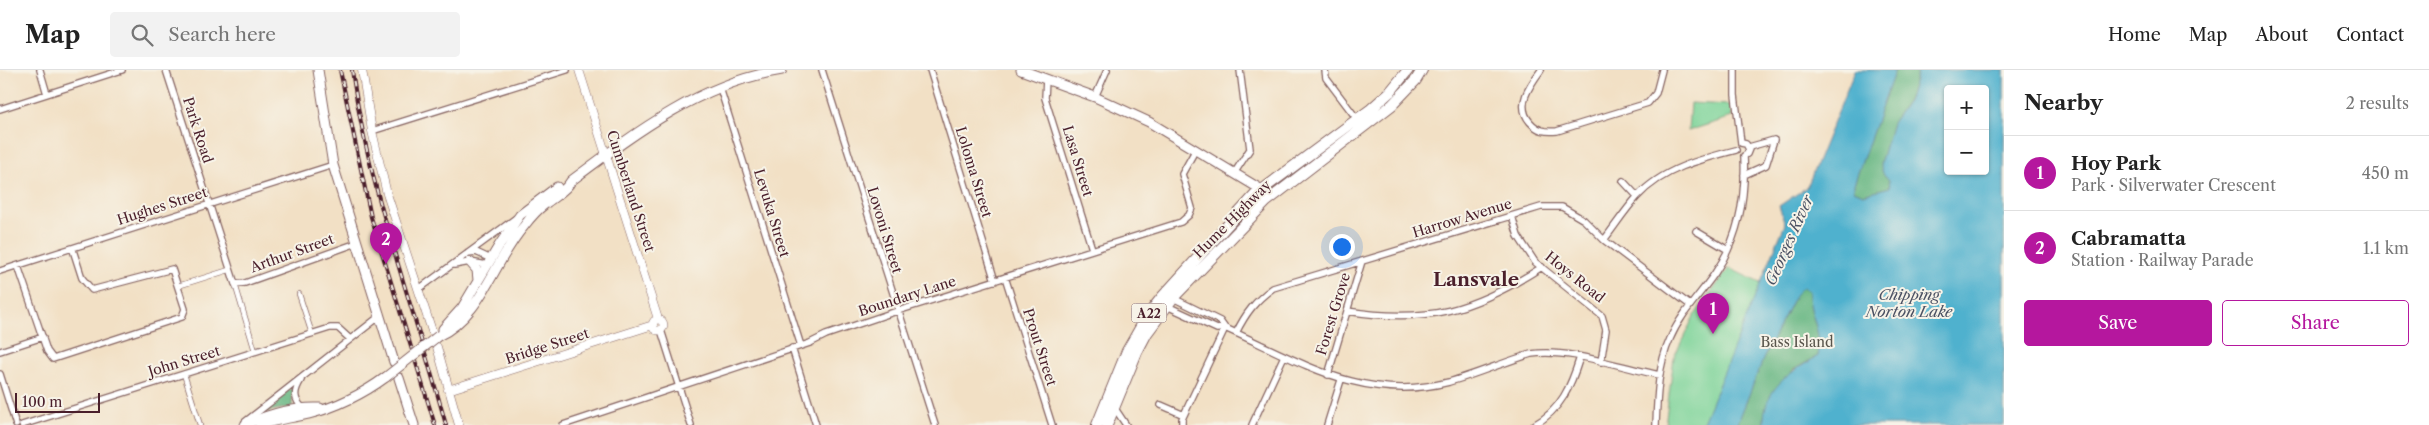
<!DOCTYPE html>
<meta charset="utf-8">
<style>
:root{--surface:#fff;--page:#f2f2f2;--text:#222;--muted:#767676;--line:#e0e0e0;--accent:#b5179e}
body{margin:0;font-family:"Libre Caslon Text",serif;background:var(--page);color:var(--text)}
.controls{position:absolute;right:15px;top:15px;display:grid;overflow:hidden;border-radius:5px;box-shadow:0 1px 4px #0004}
.controls button{width:45px;height:45px;display:grid;place-items:center;padding:0;border:0;border-bottom:1px solid var(--line);background:var(--surface);color:var(--text);font:25px sans-serif}
.scale{position:absolute;left:15px;bottom:12px;width:85px;box-sizing:border-box;padding-left:5px;border:2px solid #4a1f2b;border-top:0;font-size:14px;line-height:18px;white-space:nowrap;color:#4a1f2b;-webkit-text-stroke:4px #f7f3e8;paint-order:stroke}
.you{position:absolute;left:1341px;top:176px;width:18px;height:18px;margin:-12px;border:4px solid #fff;border-radius:50%;background:#1a73e8;box-shadow:0 0 0 8px #1a73e833}
.badge{display:grid;place-items:center;width:32px;height:32px;border-radius:50%;background:var(--accent);color:#fff;font-size:16px;font-weight:700}
.pin{position:absolute;translate:-50% -41px;filter:drop-shadow(0 1px 2px #0008)}
.pin::after{content:'';position:absolute;top:26px;width:18px;height:15px;background:inherit;clip-path:polygon(0 0,100% 0,50% 100%)}
.list{margin:0;padding:0;list-style:none}
h2{display:flex;justify-content:space-between;align-items:center;height:65px;margin:0;padding:0 20px;font-size:21px}
h2 small{font-size:16px;font-weight:400;color:var(--muted)}
.list li{display:grid;grid-template-columns:32px 1fr auto;gap:15px;align-items:center;box-sizing:border-box;height:75px;padding:0 20px;border-top:1px solid var(--line)}
.list b{display:block;font-size:19px;white-space:nowrap}
.list p{margin:0;font-size:16px;white-space:nowrap;color:var(--muted)}
.list em{font-size:16px;font-style:normal;color:var(--muted)}
.actions{display:flex;gap:10px;padding:15px 20px}
.actions a{flex:1;padding:11px 0;border:1px solid var(--accent);border-radius:5px;text-align:center;font-size:18px;color:var(--accent)}
.actions .main{background:var(--accent);color:#fff}
.icon{flex:none;width:28px;height:28px;fill:none;stroke:currentColor;stroke-width:2;stroke-linecap:round;stroke-linejoin:round}
.map{position:relative;flex:none;width:2004px;height:355px;overflow:hidden}
header{display:flex;align-items:center;gap:30px;box-sizing:border-box;height:70px;padding:0 25px;background:var(--surface);border-bottom:1px solid var(--line)}
header strong{font-size:24px}
nav{display:flex;gap:28px;margin-inline-start:auto;font-size:18px}
.search{width:350px;height:45px;background:var(--page);display:flex;align-items:center;gap:12px;box-sizing:border-box;padding:0 18px;border-radius:5px;color:var(--muted);font-size:19px}
main{display:flex}
aside{flex:1;background:var(--surface)}
.map>svg:first-child{display:block}
</style>
<header>
<strong>Map</strong>
<div class="search"><svg class="icon" aria-label="search" viewBox="0 0 24 24"><circle cx="10" cy="10" r="6"/><path d="M15 15l6 6"/></svg>Search here</div>
<nav><a>Home</a><a>Map</a><a>About</a><a>Contact</a></nav>
</header>
<main>
<div class="map">
<svg width="2004" height="355" viewBox="0 0 2004 355">
<rect width="100%" height="100%" fill="#f7f3e8"/>
<filter id="ink" filterUnits="userSpaceOnUse"><feTurbulence type="fractalNoise" baseFrequency=".02" numOctaves="2"/><feDisplacementMap in="SourceGraphic" scale="10" xChannelSelector="R" yChannelSelector="G"/><feConvolveMatrix kernelMatrix="1 2 1 2 8 2 1 2 1" color-interpolation-filters="sRGB"/></filter>
<filter id="wash" filterUnits="userSpaceOnUse"><feTurbulence type="fractalNoise" baseFrequency=".0096" numOctaves="4" result="noise"/><feDisplacementMap in="SourceGraphic" scale="20" xChannelSelector="R" yChannelSelector="G"/><feGaussianBlur stdDeviation="1.12" result="paint"/><feColorMatrix in="noise" values="0 0 0 0 0 0 0 0 0 0 0 0 0 0 0 0 0 1.4 0 .05"/><feComposite in="paint" operator="in"/></filter>
<g filter="url(#wash)">
<rect width="100%" height="100%" fill="#f2e0c5"/>
<path fill="#7bd398" stroke="#627962" d="M1690,33l40,2 2,12 -44,14z
M1729,198l33,16 -60,141h-37l9,-68 20,-41z"/>
<path fill="#64b580" stroke="#576a56" d="M1895,0h23l-9,28 -17,25 -12,41 3,9 6,7 1,7 -27,7 -9,-4v-6z
M1803,217l6,4c-1,22 14,42 9,65l-25,14 -29,47v8h-27l27,-68 31,-62z
M293,317l-1,20 -27,5 -2,-3z"/>
<path fill="#4fb1ce" stroke="#4c687c" fill-rule="evenodd" d="M1855,0h40l-41,114v6l9,4 27,-7 -1,-7 -6,-7 -3,-9 12,-41 17,-24 9,-29h86v355h-240c-2,-37 27,-53 54,-69 5,-23 -10,-43 -9,-65l-6,-4 -8,8 -31,62 -27,68h-35l83,-201 -6,-18 28,-19zM1948,19h37v82h-37z"/>
</g>
<g filter="url(#ink)">
<g fill="none" stroke-linecap="round" stroke-linejoin="round">
<g stroke="#856361" stroke-width="6">
<path id="pedestrian" d="M235,214l20,67
M178,216l51,-16
M299,224l13,40
M184,304l16,51"/>
</g>
<g stroke="#856361" stroke-width="8">
<path id="minor" d="M40,0l7,24
M166,0l69,214 10,-1 112,-40
M822,0l113,355
M930,0l65,211
M1325,0l1,8 31,41
M1541,0c-11,15 -26,35 -11,52 8,9 15,10 27,9l91,-28 8,-10 6,-23
M1735,0v25l6,48
M1046,9l-1,19 47,151
M720,18l81,258
M1095,27l12,-27
M0,39l122,-39
M372,61l195,-61
M1741,73l5,1 3,5 -2,5 -3,2
M1235,102l15,-23 -10,-79
M1744,105l22,-10 8,-25 -25,7
M1623,111l14,15
M1512,146l6,20 17,26 67,54 4,14 -5,32
M1696,161l32,19
M1604,170c11,-14 21,-30 33,-43 25,-28 64,-38 99,-47
M468,183l8,-1 15,7
M454,195l16,-3 17,3
M18,196l29,85 6,8 129,-42 3,-8 -13,-40 -80,21 -10,-12 -9,-28
M0,201l333,-106
M1005,207l47,148
M419,219l97,-71
M1173,228l47,23 5,7
M1167,236l50,23 8,-1c75,33 138,76 224,54 28,-8 55,-20 82,-28 38,-6 91,14 129,21
M1347,241c81,13 126,0 195,-44
M661,260l30,95
M1236,263c10,-20 19,-32 37,-45l268,-81h21l22,13 20,20 86,65
M792,278l24,77
M0,281l43,-14
M0,304l16,51
M1328,305l34,-114
M301,310c-7,11 -8,19 2,28
M1161,335l23,10
M1114,337l12,18
M245,352l135,-106
M22,355l308,-97h8l12,11
M563,355l247,-82 16,-8 62,-21 293,-92 8,-7 3,-7 -10,-34 14,-25
M1182,355v-6l43,-91
M1252,355l32,-69
M1327,355l14,-45
M1534,355c27,-15 37,-39 46,-68
M1656,355c1,-28 2,-60 14,-86 11,-26 30,-44 45,-66 24,-35 31,-75 29,-117"/>
</g>
<g stroke="#856361" stroke-width="9">
<path id="tertiary" d="M362,0l10,61 15,63 45,137
M579,0l79,249
M652.5 255a5.5 5.5 0 1 1 11 0a5.5 5.5 0 1 1-11 0Z
M437,277l22,78
M448,320l205,-65"/>
</g>
<g stroke="#856361" stroke-width="11">
<path id="secondary" d="M318,0l15,95 61,197
M399,308l15,47"/>
</g>
<g stroke="#856361" stroke-width="11">
<path id="primary" d="M1021,0l74,27 54,25 123,74
M470,192l7,8 1,10
M443,259l19,-21 38,-64 20,-29 37,-28
M438,266c44,-20 56,-76 86,-110 6,-8 13,-16 21,-22 8,-7 21,-13 26,-23 64,-48 129,-98 211,-111
M245,355c23,-11 49,-18 75,-17
M260,355c16,-6 33,-7 49,-11 27,-7 54,-20 77,-37"/>
</g>
<g stroke="#856361" stroke-width="12">
<path id="trunk" d="M1097,355l30,-74 20,-35 15,-19 93,-102 116,-86 19,-17 18,-22
M1107,355l30,-73 10,-19 26,-35 93,-96 126,-97 24,-25 6,-10"/>
</g>
<use href="#pedestrian" stroke="#fff" stroke-width="4.5"/>
<use href="#minor" stroke="#fff" stroke-width="5.5"/>
<use href="#tertiary" stroke="#fff" stroke-width="8"/>
<use href="#secondary" stroke="#fff" stroke-width="9"/>
<use href="#primary" stroke="#fff" stroke-width="9"/>
<use href="#trunk" stroke="#fff" stroke-width="10"/>
<g stroke="#4a1f2b" stroke-width="4">
<path id="rail" d="M340,0l31,147 64,208
M352,0c17,122 62,237 94,355"/>
</g>
<use href="#rail" stroke="#f7f3e8" stroke-width="2" stroke-dasharray="5.5" stroke-linecap="butt"/>
<g stroke="#856361" stroke-width="11" stroke-linecap="butt">
<path id="primary-bridge" d="M386,307l52,-41"/>
</g>
<use href="#primary-bridge" stroke="#fff" stroke-width="9"/>
</g>
</g>
<g text-anchor="middle" dominant-baseline="central" stroke-width="4" stroke-linejoin="round" paint-order="stroke">
<rect fill="#f7f3e8" stroke="#7e5f64" stroke-width="1" x="1131.5" y="233.5" width="35" height="19" rx="4"/>
<g font-size="12" font-weight="bold" fill="#4a1f2b">
<text x="1149" y="243">A22</text>
</g>
<g font-size="14" fill="#4a1f2b" stroke="#f7f3e8">
<text transform="translate(198 60) rotate(72)">Park Road</text>
<text transform="translate(1078 91) rotate(73)">Lasa Street</text>
<text transform="translate(974 102) rotate(73)">Loloma Street</text>
<text transform="translate(631 121) rotate(72)">Cumberland Street</text>
<text transform="translate(162 136) rotate(-18)">Hughes Street</text>
<text transform="translate(772 143) rotate(73)">Levuka Street</text>
<text transform="translate(1462 148) rotate(-17)">Harrow Avenue</text>
<text transform="translate(1232 149) rotate(-45)">Hume Highway</text>
<text transform="translate(885 160) rotate(73)">Lovoni Street</text>
<text transform="translate(292 183) rotate(-20)">Arthur Street</text>
<text transform="translate(1575 207) rotate(39)">Hoys Road</text>
<text transform="translate(907 226) rotate(-18)">Boundary Lane</text>
<text transform="translate(1333 244) rotate(-73)">Forest Grove</text>
<text transform="translate(547 276) rotate(-18)">Bridge Street</text>
<text transform="translate(1040 277) rotate(72)">Prout Street</text>
<text transform="translate(184 291) rotate(-17)">John Street</text>
</g>
<g font-size="14" fill="#59554c" stroke="#f7f3e8">
<text x="1797" y="272">Bass Island</text>
</g>
<g font-size="15" font-style="italic" fill="#4c5264" stroke="#f7f3e8">
<text transform="translate(1789 170) rotate(-66)">Georges River</text>
<text x="1909" y="224">Chipping<tspan x="1909" dy="17">Norton Lake</tspan></text>
</g>
<g font-size="19" font-weight="bold" fill="#4a1f2b" stroke="#f7f3e8">
<text x="1476" y="209">Lansvale</text>
</g>
</g>
</svg>
<div class="controls">
<button>+</button>
<button>−</button>
</div>
<div class="scale">100 m</div>
<div class="you"></div>
<div class="pin badge" style="left:1713px;top:264px">1</div>
<div class="pin badge" style="left:386px;top:194px">2</div>
</div>
<aside>
<h2>Nearby<small>2 results</small></h2>
<ul class="list">
<li><span class="badge">1</span><div><b>Hoy Park</b><p>Park · Silverwater Crescent</p></div><em>450 m</em></li>
<li><span class="badge">2</span><div><b>Cabramatta</b><p>Station · Railway Parade</p></div><em>1.1 km</em></li>
</ul>
<div class="actions"><a class="main">Save</a><a>Share</a></div>
</aside>
</main>
